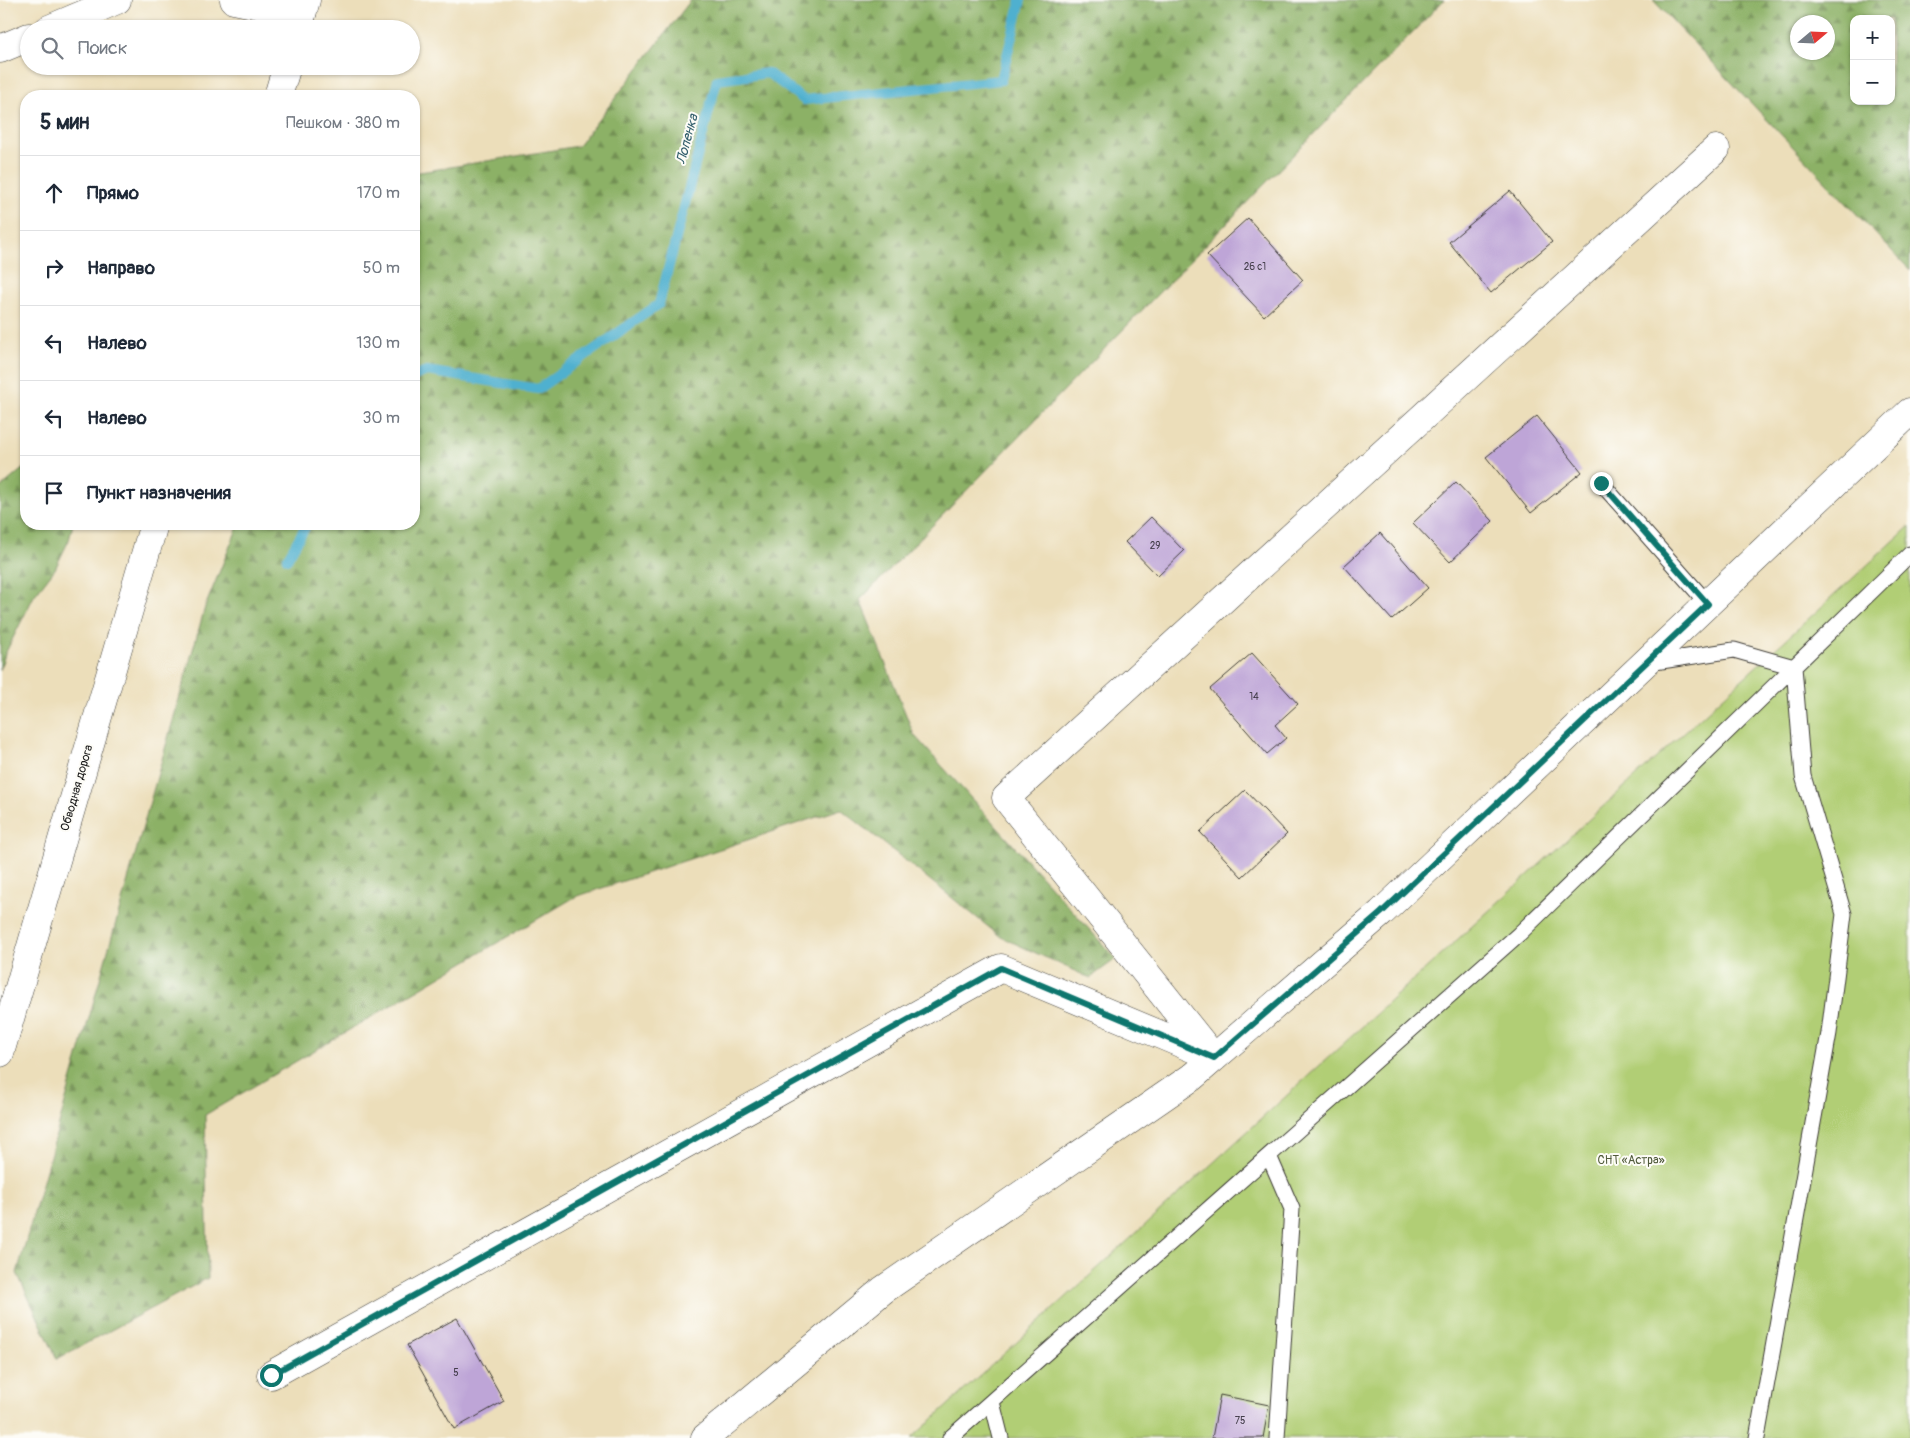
<!DOCTYPE html>
<html lang="ru">
<meta charset="utf-8">
<style>
:root{--surface:#fff;--page:#f2f2f3;--text:#1f2937;--muted:#747a83;--line:#e0e1e3}
body{margin:0;font-family:Pangolin,sans-serif;background:var(--page);color:var(--text)}
.controls{position:absolute;right:15px;top:15px;display:grid;overflow:hidden;border-radius:10px;box-shadow:0 1px 4px #0004}
.controls button{width:45px;height:45px;display:grid;place-items:center;padding:0;border:0;border-bottom:1px solid var(--line);background:var(--surface);color:var(--text);font:25px sans-serif}
.compass{position:absolute;left:1790px;top:15px;width:45px;height:45px;border-radius:50%;background:var(--surface);box-shadow:0 1px 4px #0004;rotate:71deg}
.stop{position:absolute;width:15px;height:15px;margin:-11px;border:4px solid #0f766e;border-radius:50%;background:#fff}
.stop.end{background:#0f766e;border-color:#fff;box-shadow:0 1px 5px #0008}
.list{margin:0;padding:0;list-style:none}
h2{display:flex;justify-content:space-between;align-items:center;height:65px;margin:0;padding:0 20px;font-size:21px}
h2 small{font-size:16px;font-weight:400;color:var(--muted)}
.list li{display:grid;grid-template-columns:32px 1fr auto;gap:15px;align-items:center;box-sizing:border-box;height:75px;padding:0 20px;border-top:1px solid var(--line)}
.list b{display:block;font-size:19px;white-space:nowrap}
.list em{font-size:16px;font-style:normal;color:var(--muted)}
.icon{flex:none;width:28px;height:28px;fill:none;stroke:currentColor;stroke-width:2;stroke-linecap:round;stroke-linejoin:round}
.map{position:relative;flex:none;width:1910px;height:1438px;overflow:hidden}
.search{position:absolute;background:var(--surface);box-shadow:0 1px 4px #0004;left:20px;top:20px;width:400px;height:55px;display:flex;align-items:center;gap:12px;box-sizing:border-box;padding:0 18px;border-radius:28px;color:var(--muted);font-size:19px}
.panel{position:absolute;background:var(--surface);box-shadow:0 1px 4px #0004;left:20px;top:90px;width:400px;height:440px;border-radius:20px}
.map>svg:first-child{display:block}
</style>
<div class="map">
<svg width="1910" height="1438" viewBox="0 0 1910 1438">
<defs>
<pattern id="forest-firs" width="22" height="20" patternUnits="userSpaceOnUse" patternTransform="scale(1.25)"><rect width="22" height="20" fill="#8cb166"/><path d="M5 1l3.5 6h-7zM16 11l3.5 6h-7z" fill="#728f53"/></pattern>
</defs>
<rect width="100%" height="100%" fill="#fdfcf7"/>
<filter id="ink" filterUnits="userSpaceOnUse"><feTurbulence type="fractalNoise" baseFrequency=".02" numOctaves="2"/><feDisplacementMap in="SourceGraphic" scale="10" xChannelSelector="R" yChannelSelector="G"/><feConvolveMatrix kernelMatrix="1 2 1 2 8 2 1 2 1" color-interpolation-filters="sRGB"/></filter>
<filter id="wash" filterUnits="userSpaceOnUse"><feTurbulence type="fractalNoise" baseFrequency=".0096" numOctaves="4" result="noise"/><feDisplacementMap in="SourceGraphic" scale="20" xChannelSelector="R" yChannelSelector="G"/><feGaussianBlur stdDeviation="1.12" result="paint"/><feColorMatrix in="noise" values="0 0 0 0 0 0 0 0 0 0 0 0 0 0 0 0 0 1.4 0 .05"/><feComposite in="paint" operator="in"/></filter>
<g filter="url(#wash)">
<rect width="100%" height="100%" fill="#ecdeba"/>
<path fill="url(#forest-firs)" stroke="#546641" fill-rule="evenodd" d="M691,0h753l-584,600 54,135 202,224 -26,19 -89,-41 -160,-128 -266,88 -370,218 3,163 -151,81 -40,-86 188,-666 34,-83h175v-351l164,-27z
M1653,0h257v270zM1854,19h37v82h-37zM1798,22h30v30h-30z
M26,466v58h47l-4,16 -14,29 -21,27 -29,58 -5,16v-182z"/>
<path fill="#b1ce75" stroke="#667548" d="M1910,526v912h-998z"/>
<g fill="none" stroke-linecap="round" stroke-linejoin="round">
<path stroke="#50b0cf" stroke-width="10" d="M414,376l13,-5 111,18 121,-85 58,-224 51,-7 36,27 197,-20 20,-80
M287,559l20,-35"/>
</g>
<g id="blocks">
<path fill="#bea5d7" d="M1510,191l42,51 -61,51 -42,-51z
M1248,218l55,62 -39,36 -57,-61z
M1537,416l45,56 -51,41 -45,-56z
M1456,482l37,39 -43,41 -37,-39z
M1151,517l33,34 -26,25 -33,-34z
M1380,533l48,55 -36,32 -48,-54z
M1252,653l46,51 -23,21 11,13 -19,16 -57,-65z
M1245,790l42,44 -45,43 -42,-45z
M457,1318l47,83 -50,28 -47,-84z
M1220,1395l49,10 -6,33h-51z"/>
</g>
</g>
<g filter="url(#ink)">
<use href="#blocks" fill-opacity="0" stroke="#3b3934" stroke-width="1"/>
<g fill="none" stroke-linecap="round" stroke-linejoin="round">
<g stroke="#3b3934" stroke-width="17">
<path id="service" d="M1601,483l107,121
M1648,663l86,-13 60,17 9,109 41,138 -15,119 -72,405
M1269,1156l23,53 -15,229
M992,1402l9,36
M950,1438l569,-504 391,-380"/>
</g>
<g stroke="#3b3934" stroke-width="29">
<path id="minor" d="M234,0l68,14
M49,29l68,-29
M0,49l29,-12
M1214,1058l-208,-260 710,-649
M271,1375l730,-407 210,88
M705,1438l178,-148 309,-213 189,-164 529,-501"/>
</g>
<g stroke="#3b3934" stroke-width="29">
<path id="secondary" d="M298,29l8,-29
M278,96l9,-30
M0,1053l154,-529"/>
</g>
<use href="#service" stroke="#fff" stroke-width="15"/>
<use href="#minor" stroke="#fff" stroke-width="28"/>
<use href="#secondary" stroke="#fff" stroke-width="28"/>
</g>
</g>
<g fill="none" stroke-linecap="round" stroke-linejoin="round" filter="url(#ink)">
<path stroke="#0f766e" stroke-width="6" d="M271,1375l730,-407 213,90 167,-145 327,-309 -107,-121"/>
</g>
<g text-anchor="middle" dominant-baseline="central" stroke-width="4" stroke-linejoin="round" paint-order="stroke">
<g font-size="10" fill="#443e4b">
<text x="1255" y="267">26 с1</text>
<text x="1155" y="546">29</text>
<text x="1254" y="697">14</text>
<text x="456" y="1373">5</text>
<text x="1240" y="1421">75</text>
</g>
<g font-size="12" fill="#1c1c1c" stroke="#fdfcf7">
<text transform="translate(77 788) rotate(-74)">Обводная дорога</text>
</g>
<g font-size="12" fill="#505a3b" stroke="#fdfcf7">
<text x="1631" y="1160">СНТ «Астра»</text>
</g>
<g font-size="14" font-style="italic" fill="#335f6d" stroke="#fdfcf7">
<text transform="translate(687 139) rotate(-75)">Лопенка</text>
</g>
</g>
</svg>
<div class="controls">
<button>+</button>
<button>−</button>
</div>
<svg class="compass" viewBox="-18 -18 36 36"><path d="M0-13l5 13h-10z" fill="#e53935"/><path d="M0 13l5-13h-10z" fill="#747a83"/></svg>
<div class="stop" style="left:271px;top:1375px"></div>
<div class="stop end" style="left:1601px;top:483px"></div>
<div class="search"><svg class="icon" aria-label="search" viewBox="0 0 24 24"><circle cx="10" cy="10" r="6"/><path d="M15 15l6 6"/></svg>Поиск</div>
<section class="panel">
<h2>5 мин<small>Пешком · 380 m</small></h2>
<ul class="list">
<li><svg class="icon" aria-label="ahead" viewBox="0 0 24 24"><path d="M12 20V5M6 11l6-6 6 6"/></svg><div><b>Прямо</b></div><em>170 m</em></li>
<li><svg class="icon" aria-label="right" viewBox="0 0 24 24"><path d="M7 20v-9h11M14 6l5 5-5 5"/></svg><div><b>Направо</b></div><em>50 m</em></li>
<li><svg class="icon" aria-label="left" viewBox="0 0 24 24"><path d="M17 20v-9H6M10 6l-5 5 5 5"/></svg><div><b>Налево</b></div><em>130 m</em></li>
<li><svg class="icon" aria-label="left" viewBox="0 0 24 24"><path d="M17 20v-9H6M10 6l-5 5 5 5"/></svg><div><b>Налево</b></div><em>30 m</em></li>
<li><svg class="icon" aria-label="arrive" viewBox="0 0 24 24"><path d="M6 21V4h12l-3 4 3 4H6"/></svg><div><b>Пункт назначения</b></div></li>
</ul>
</section>
</div>
